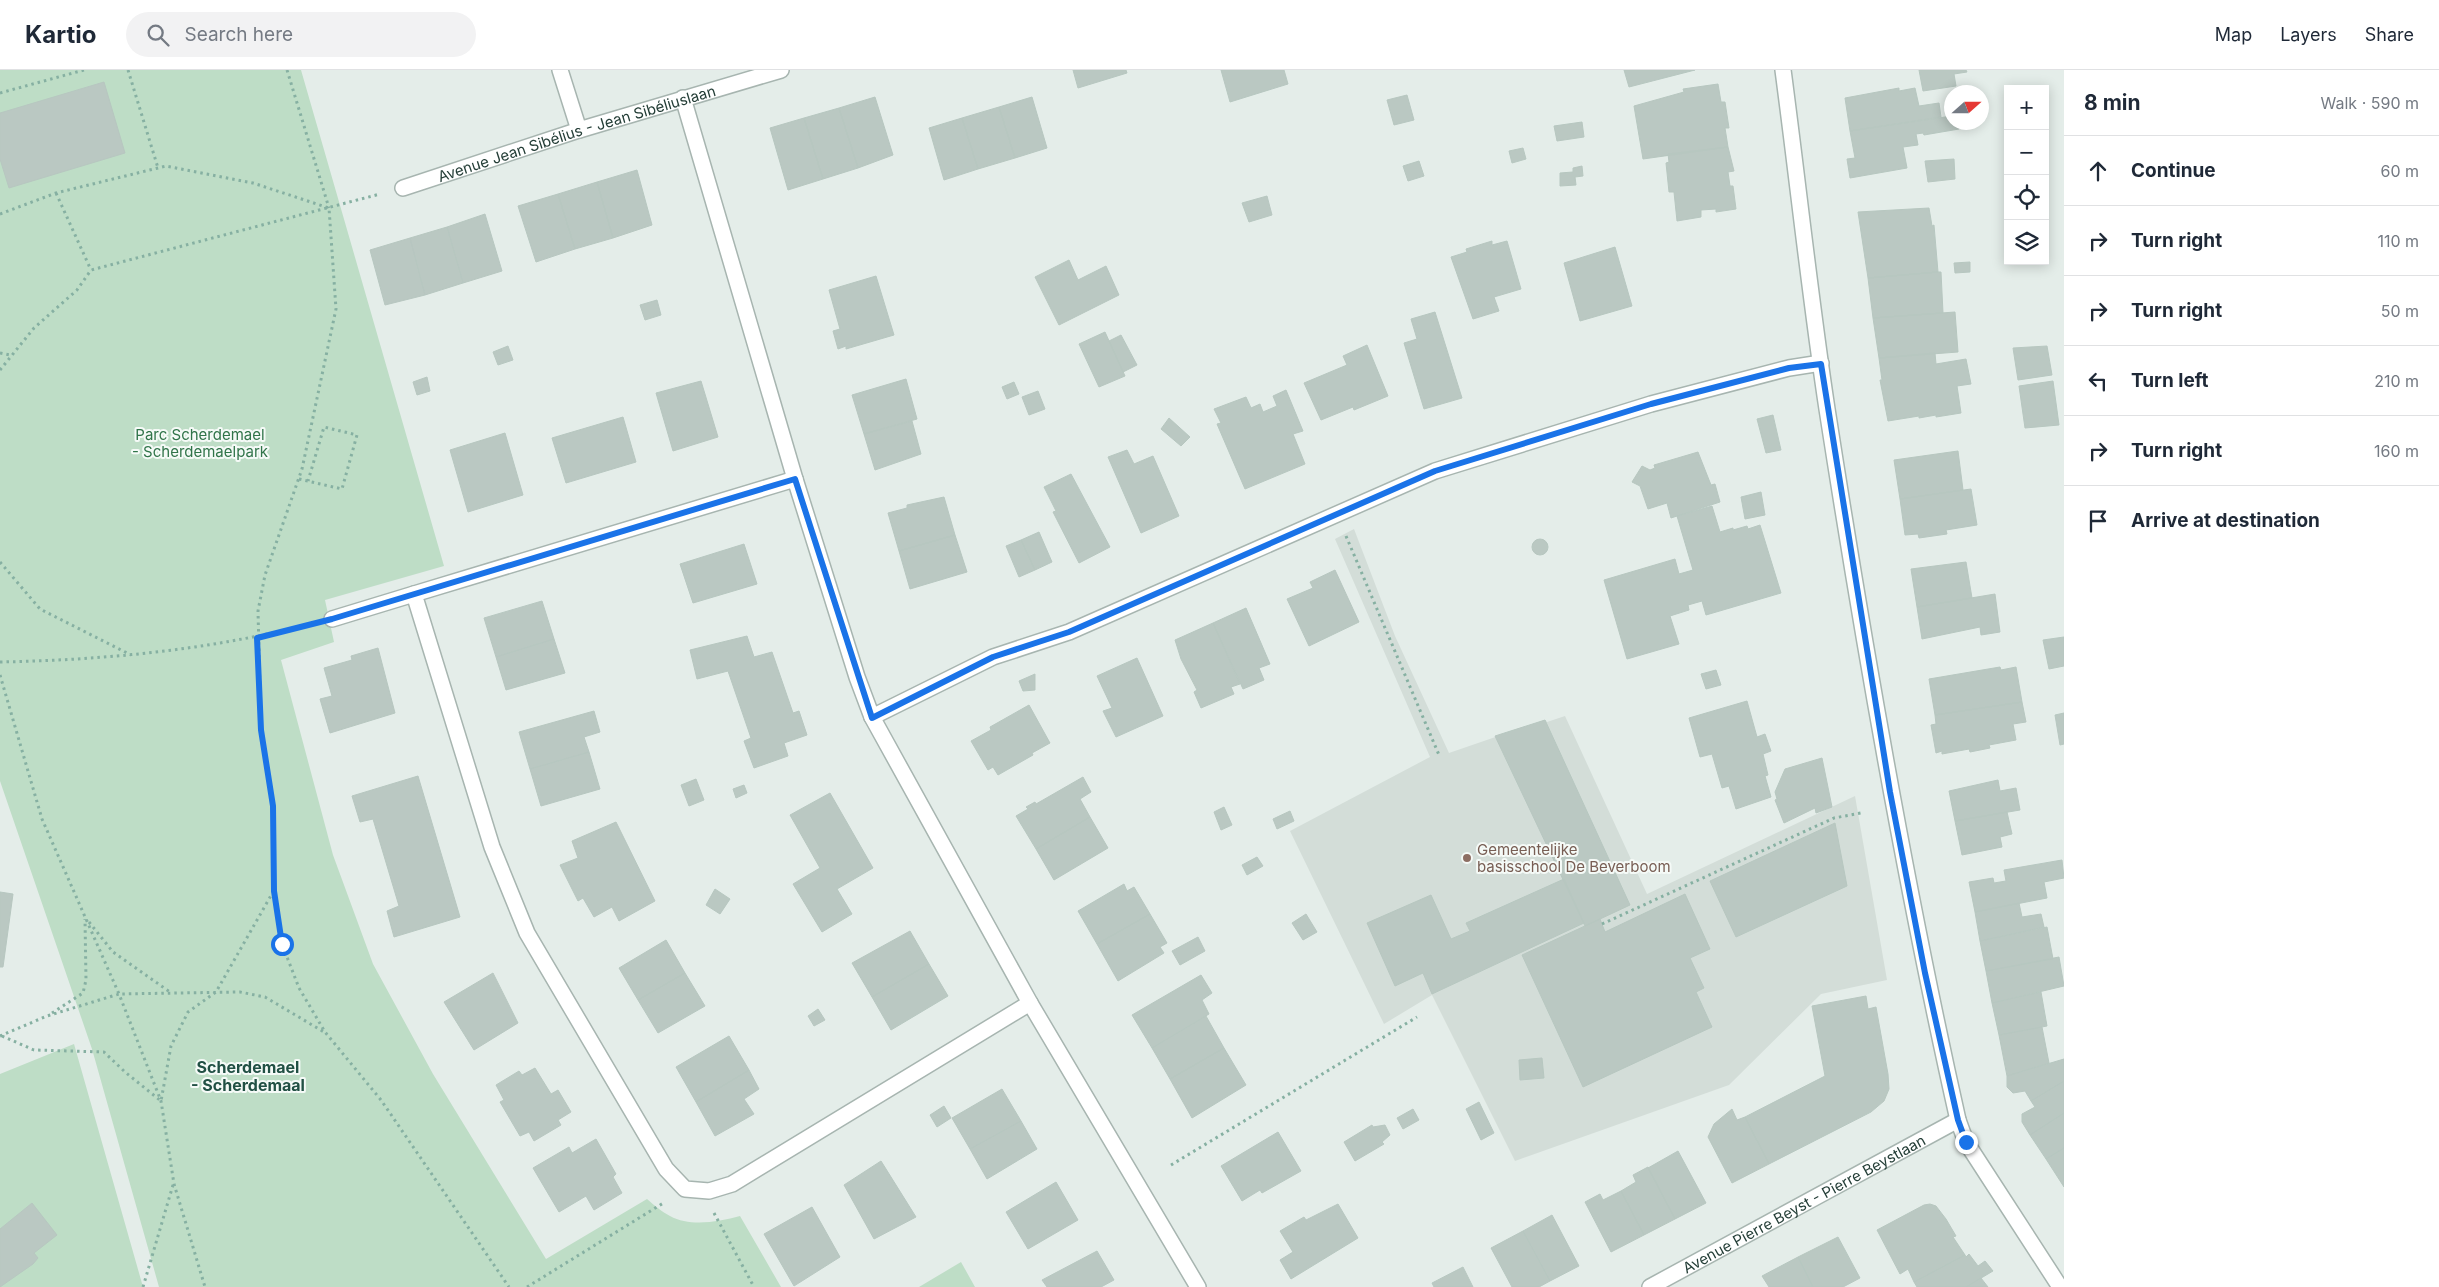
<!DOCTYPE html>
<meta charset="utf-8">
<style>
:root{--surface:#fff;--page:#f2f2f3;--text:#1f2937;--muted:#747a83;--line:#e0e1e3}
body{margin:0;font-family:Inter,sans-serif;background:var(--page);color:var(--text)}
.controls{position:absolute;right:15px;top:15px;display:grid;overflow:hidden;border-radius:0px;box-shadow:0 2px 12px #0003}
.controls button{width:45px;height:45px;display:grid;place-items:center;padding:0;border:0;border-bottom:1px solid var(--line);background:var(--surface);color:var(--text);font:25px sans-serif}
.compass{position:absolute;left:1944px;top:15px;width:45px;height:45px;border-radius:50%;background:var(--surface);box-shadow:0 2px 12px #0003;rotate:69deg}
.stop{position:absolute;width:15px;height:15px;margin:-11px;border:4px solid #1a73e8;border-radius:50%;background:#fff}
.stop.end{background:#1a73e8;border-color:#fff;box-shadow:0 1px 5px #0008}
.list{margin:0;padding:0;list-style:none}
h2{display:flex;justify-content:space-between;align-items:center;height:65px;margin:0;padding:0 20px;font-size:21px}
h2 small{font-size:16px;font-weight:400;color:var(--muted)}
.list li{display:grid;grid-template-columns:32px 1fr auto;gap:15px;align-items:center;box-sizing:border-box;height:70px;padding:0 20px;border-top:1px solid var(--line)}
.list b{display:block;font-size:19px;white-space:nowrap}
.list em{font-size:16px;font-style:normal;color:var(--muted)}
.icon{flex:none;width:28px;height:28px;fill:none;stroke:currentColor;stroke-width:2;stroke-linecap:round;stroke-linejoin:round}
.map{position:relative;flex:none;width:2064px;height:1217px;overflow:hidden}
header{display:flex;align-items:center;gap:30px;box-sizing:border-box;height:70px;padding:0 25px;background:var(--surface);border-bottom:1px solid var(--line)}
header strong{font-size:24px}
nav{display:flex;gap:28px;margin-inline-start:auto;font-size:18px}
.search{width:350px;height:45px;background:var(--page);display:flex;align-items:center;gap:12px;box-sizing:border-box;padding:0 18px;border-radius:28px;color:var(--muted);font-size:19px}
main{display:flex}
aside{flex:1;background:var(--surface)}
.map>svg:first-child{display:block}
</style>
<header>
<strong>Kartio</strong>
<div class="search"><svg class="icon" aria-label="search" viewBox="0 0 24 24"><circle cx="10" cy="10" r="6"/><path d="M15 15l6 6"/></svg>Search here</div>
<nav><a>Map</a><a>Layers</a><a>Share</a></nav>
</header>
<main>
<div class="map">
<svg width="2064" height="1217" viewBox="0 0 2064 1217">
<rect width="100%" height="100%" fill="#e4ede9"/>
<path fill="#d3ddd8" d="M1354,459l41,107 54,117 96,-33 2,2 18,-6 82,178 208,-98 32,184 -66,14 -92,91 -214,76 -83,-166 -48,29 -94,-193 140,-74 -95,-218z"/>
<path fill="#beddc6" d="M0,0h301l143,496 -119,34 9,42 -53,18 52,195 40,109 60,110 113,185 101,-60c7,6 15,13 23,17 20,11 48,6 70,0l41,71h-622l-67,-238 -92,-268z
M74,974l69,243h-143v-213z
M961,1192l14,25h-56z"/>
<path fill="#bac8c2" stroke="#b7c7c0" d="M1073,0h53l1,3 -49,15z
M1221,0h63l4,14 -58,18z
M1624,0h71l-66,17z
M1919,0h47l1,2 -13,2 2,12 -33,5z
M104,12l21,71 -116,35 -9,-29v-46z
M1718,14l3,18h4l4,26h-4l3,19 -85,12 -9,-53 50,-14 -1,-3z
M1899,18v3l16,-3 4,18 20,-3 2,14 -91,14 -5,-33z
M1407,25l7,25 -20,5 -7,-25z
M875,27l18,58 -35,13 -19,-60z
M1032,27l15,51 -32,10 -16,-51z
M999,37l16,51 -37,11 -16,-51z
M839,38l19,60 -35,11 -19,-61z
M1952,46v6h6l1,7 -35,6 -1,-2 -7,1 2,11 -15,2 4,21 -57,10 -3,-19 8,-1 -5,-27z
M804,48l19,61 -35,11 -18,-62z
M962,48l16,51 -34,11 -15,-52z
M1582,52l2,15 -27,4 -3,-15z
M1728,77l6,24 -6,1 2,14h3l3,23 -20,3v-3l-15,1v7l-24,4 -3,-29h-5l-3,-29 3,-1 -1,-8z
M1523,78l3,11 -14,4 -3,-12z
M1954,89l1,20 -27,3 -3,-21z
M1419,91l5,15 -16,5 -5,-15z
M1582,96l1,10 -8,1 1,8 -16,1v-13l13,-1v-4z
M637,100l15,55 -39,13 -16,-56z
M597,112l16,56 -38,11 -17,-55z
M558,124l17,55 -39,13 -18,-56z
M1267,126l5,19 -23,7 -7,-19z
M1929,138l3,18 2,-1 4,47 -70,6 -10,-66z
M485,144l17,57 -39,12 -16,-56z
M447,157l16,56 -38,12 -15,-57z
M410,168l15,57 -40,10 -15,-55z
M1492,171v4l15,-4 14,48 -27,8 5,14 -26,8 -22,-62 16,-5 -1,-3z
M1615,177l17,59 -52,15 -16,-58z
M1069,190l9,20 28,-14 13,29 -60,30 -24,-48z
M1970,192v10l-15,1 -1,-10z
M1938,202h3l2,41 -70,5 -5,-40z
M876,206l18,59 -48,14v-3l-8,3 -5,-18 7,-2 -11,-39z
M657,230l4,15 -16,5 -5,-15z
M1435,242l27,86 -38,11 -20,-66 13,-4 -6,-20z
M1955,242l3,40 -79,6 -6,-40z
M1105,262l20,44 -26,11 -20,-43z
M1121,265l16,30 -14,7 -14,-31z
M1367,275l21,51 -34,14 -1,-3 -32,13 -17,-37 43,-18 -4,-9z
M508,276l5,14 -15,5 -5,-13z
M2047,276l5,29 -34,5 -5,-32z
M1935,283l1,11 30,-5 5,25 -14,2 4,27 -25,4v-2l-17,3v-2l-31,5 -8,-41h2l-3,-22z
M427,307l3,14 -13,4 -4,-13z
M906,309l11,40 -53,15 -12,-39z
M701,311l17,56 -45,14 -17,-58z
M2053,311l6,44 -34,3 -6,-42z
M1014,312l5,12 -12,5 -5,-12z
M1286,320l17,41 -10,3 12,30 -60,25 -28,-65 4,-1 -7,-14 32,-12 5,11 9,-4 3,8 14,-6 -4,-10z
M1038,321l7,18 -16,6 -7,-18z
M1773,345l8,35 -15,3 -9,-34z
M623,347l13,45 -70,21 -14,-45z
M1169,348l21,19 -9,9 -20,-17z
M912,351l9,33 -46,16 -11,-36z
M505,363l18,62 -55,17 -18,-62z
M1127,380l7,14 19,-8 26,60 -38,17 -33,-76z
M1958,381l5,39 -63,9 -6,-39z
M1698,382l13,33 4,-1 5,18 -49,16 -4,-15 -19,6 -8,-23 -8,-4 10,-16 8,4 5,-2 -1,-3z
M1071,404l39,73 -31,16 -26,-51 3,-1 -12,-24z
M1971,419l6,36 -31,5 1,4 -28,4 -1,-4 -13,1 -5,-36z
M1761,422l4,23 -20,4 -4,-22z
M944,427l11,38 -56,16 -11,-38 19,-5v-3z
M1712,436l8,26 13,-4v2l14,-4 1,3 12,-4 21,68 -75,22 -4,-14 -14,4 1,5 -19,6 9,28 -52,15 -23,-79 71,-21 4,15 14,-4 -16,-54z
M1039,462l13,30 -17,8 -14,-30z
M955,465l12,37 -57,17 -11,-38z
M1532 477a8 8 0 1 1 16 0a8 8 0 1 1-16 0Z
M1021,470l14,30 -16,7 -13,-31z
M744,474l13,40 -64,19 -13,-39z
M1966,492l6,36 -55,9 -6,-38z
M1335,500l24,52 -50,24 -22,-47 26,-11 -3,-6z
M1995,524l5,38 -19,3 -1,-8 -58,12 -5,-32z
M542,531l12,38 -58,18 -12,-39z
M1246,538l24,56 -11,4 5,12 -21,9 -30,-66z
M1213,553l27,61 -9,3 3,7 -33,14 -7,-16 3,-2 -16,-31 -6,-19z
M747,566l7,21 18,-5 21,61 6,-2 8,24 -23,8 4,13 -34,12 -10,-27 7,-3 -23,-67 -31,8 -7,-29z
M2064,567v29l-15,3 -6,-29z
M554,569l11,34 -59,17 -10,-33z
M378,578l17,65 -65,20 -10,-34 12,-3 -8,-28 28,-8 -1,-4z
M1137,588l26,58 -47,21 -13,-26 9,-3 -15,-32z
M2000,597l1,3 15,-3 6,35 -87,13 -6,-36z
M1716,600l5,15 -15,4 -5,-15z
M1035,604v16l-12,1 -4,-10z
M1747,631l10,36 8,-3 6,17 -8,3 5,21 -3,1 6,21 -35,12 -7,-23 -7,2 -10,-34 -12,3 -11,-39z
M2022,632l4,20 -13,2 3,16 -27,5 1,3 -20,4 -1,-3 -27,5v-3l-6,2 -5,-28 5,-1 -1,-9z
M1029,635l21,38 -18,10 1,2 -35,20 -5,-8 -5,3 -17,-29 20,-11 -1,-3z
M594,641l6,21 -16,5 5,15 -59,17 -11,-37z
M2064,643v31l-4,1 -5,-30z
M1545,650l85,185 -45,21 -90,-190z
M589,682l11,37 -59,17 -11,-37z
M1822,688l10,49 -16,6 -1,-5 -31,15 -9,-23 2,-1 -2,-7 10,-23z
M418,706l42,141 -66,20 -7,-26 12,-5 -26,-87 -13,3 -8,-26z
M1083,707l8,15 -11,7 10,18 -54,32 -20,-33 12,-7 -2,-2 9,-5 1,2z
M696,709l8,21 -15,6 -8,-21z
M1998,710l2,11 16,-3 4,22 -65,11 -6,-30z
M744,715l3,8 -11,5 -3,-9z
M830,723l43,75 -36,21 15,25 -30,18 -29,-48 27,-16 -30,-53z
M1224,737l8,18 -11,5 -7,-18z
M1290,741l4,10 -17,8 -4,-10z
M2007,742l5,22 -12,3 2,10 -40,8 -7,-34z
M1090,747l18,31 -54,32 -18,-31z
M616,752l39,79 -36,20 -7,-14 -18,10 -11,-19 -5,3 -18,-36 18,-7 -6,-17z
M1835,753l12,63 -111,51 -26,-56z
M1257,787l6,9 -16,9 -5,-10z
M2062,790l2,18 -20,4 3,16 -72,14 -6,-30 24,-4 1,5 12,-2 -2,-11z
M1564,809l20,44 -152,71 -9,-21 -28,13 -28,-63 64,-28 20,44 19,-8 -4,-8z
M1124,814l3,7 7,-4 16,27 -53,30 -19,-33z
M715,819l15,10 -10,15 -14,-9z
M0,822l13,2 -10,73h-3z
M1685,824l25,55 -20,9 14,30 -8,4 16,35 -129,60 -61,-132 78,-36 5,13z
M2019,833l3,14 19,-3 3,13 -64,14 -5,-29z
M1150,844l17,29 -7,4 4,6 -46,28 -21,-37z
M1306,844l11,18 -14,8 -11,-17z
M2047,857l6,32 -67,12 -6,-30z
M910,861l19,33 -57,33 -20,-34z
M1198,867l7,14 -25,14 -8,-14z
M666,870l19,33 -47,27 -19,-32z
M2059,887l5,29 -72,17 -6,-32z
M929,894l19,32 -57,34 -19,-33z
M493,903l25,50 -44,27 -30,-48z
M685,903l20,33 -47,27 -20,-33z
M1201,905l11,18 -10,7 7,14 -57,34 -20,-33z
M2041,922l6,34 -48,9 -7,-32z
M1866,926l2,13 8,-2 12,67 1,15 -5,12 -13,11 -102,52 -24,-47 80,-41 -13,-70z
M818,939l7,11 -11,6 -6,-10z
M1206,946l18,32 -54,31 -18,-31z
M2042,957l7,36 -42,13 -8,-41z
M729,966l20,34 -53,32 -20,-35z
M1224,978l22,37 -54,33 -22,-39z
M1542,988l2,20 -24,2 -1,-20z
M2064,989v22l-33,20 -6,-10 -12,2 -6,-6v-11z
M535,998l16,26 7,-4 13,22 -13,8 3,5 -27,16 -5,-9 -9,4 -20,-34 4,-2 -8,-15 23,-14 3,4z
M749,1000l10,19 -15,10 10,15 -39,22 -19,-34z
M2064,1011v32l-34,22 -8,-13v-8l13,-7 -4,-6z
M1002,1019l19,32 -51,28 -18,-31z
M1479,1032l15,31 -13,7 -15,-31z
M944,1036l7,12 -14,9 -7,-12z
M1413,1039l6,11 -16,9 -6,-11z
M1732,1039l5,11 8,-3 24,47 -37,19 -24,-46 6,-13z
M2064,1043v35l-18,11 -16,-24z
M1021,1051l16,28 -50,30 -17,-30z
M1372,1055l1,2 12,-2 5,10 -8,7 2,2 -29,17 -11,-19z
M1278,1062l23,39 -39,22 -2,-3 -18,11 -21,-35z
M596,1069l20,35 -3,3 9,16 -28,17 -8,-14 -27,16 -26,-44 36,-21 3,6z
M2064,1078v39l-18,-28z
M1678,1081l28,52 -31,16 -27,-51z
M881,1091l35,56 -42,22 -30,-54z
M1648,1097l27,52 -31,16 -23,-44 15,-9 -3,-7z
M1056,1112l22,38 -50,29 -22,-37z
M1621,1121l23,44 -33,17 -26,-50 15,-8 3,6z
M32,1133l25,32 -23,18 4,5 -5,6 -33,23v-58z
M1338,1134l20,34 -67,41 -11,-19 13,-8 -13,-21 24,-14 2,3z
M1930,1134l6,2 10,13 10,17 -3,1 12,18 -51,27 -6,-13 -8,5 -23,-44 47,-25z
M812,1137l28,50 -46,29 -30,-52z
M1552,1145l27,51 -29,15 -27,-50z
M1523,1161l27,50 -11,6h-27l-21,-39z
M1838,1167l22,41 -17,9h-30l-15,-30z
M1097,1181l17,29 -13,7h-54l-5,-7z
M1969,1184l9,12 7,-5 8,10 -27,16h-49l-3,-5 51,-27 1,2z
M1798,1187l15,30h-44l-7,-11z
M1463,1197l10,20h-39l-2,-4z
M1981,1208l7,9h-22z"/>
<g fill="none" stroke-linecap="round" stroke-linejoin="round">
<g stroke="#a7b5b0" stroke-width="18">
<g id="minor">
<path d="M560,0l19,60"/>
<path d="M1783,0c15,113 27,227 44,339 37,238 78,476 131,711l8,22 94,145"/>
<path d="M683,28l112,381 62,198 15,40 158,286 168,284"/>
<path id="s1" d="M403,118l176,-58 202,-60"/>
<path d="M795,409l-381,115 78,253 35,86 139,236 19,20 24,2 23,-7 298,-181"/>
<path d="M332,549l82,-25"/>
<path d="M872,647l121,-60 76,-25 366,-161 216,-67 138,-36 32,-5"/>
<path id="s2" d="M1650,1217l308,-167"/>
</g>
</g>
<path stroke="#86b0a2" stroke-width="3" stroke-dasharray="2.5 4" stroke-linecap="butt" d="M128,0l30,98
M287,0l42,138
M0,23l84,-23
M56,123l35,77
M0,144l56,-21 110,-27 87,17 76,25 7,101 -34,160 -37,106 -7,36 3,119 12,76v85l9,53 17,44 26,44 56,68 128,187
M0,283l10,2
M0,300l34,-42 43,-38 14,-20 289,-76
M299,409l43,10 15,-54 -33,-8 -16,54
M1346,466l93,219
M0,492l40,47 91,46
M0,592c104,-2 209,-12 310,-38
M0,605l42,144 77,175 121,-2 25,5 59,35
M89,852l24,30 57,40
M1602,854l232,-106 27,-5
M52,943l31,-20 3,-13 -1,-61
M0,966l47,-20 72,-22 42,107 13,83 31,103
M2,966l32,14 70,2 21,20 36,29 10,-55 17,-34 28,-20 57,-100
M1171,1095l246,-148
M714,1143l40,74
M143,1217l30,-102
M527,1217l138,-85"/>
<use href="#minor" stroke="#fff" stroke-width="15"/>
</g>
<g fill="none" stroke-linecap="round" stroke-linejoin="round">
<path stroke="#1a73e8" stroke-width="6" d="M282,874l-8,-53 -1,-85 -12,-76 -4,-92 75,-19 463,-140 77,239 121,-61 76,-25 366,-161 216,-67 138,-36 32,-4 69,428 35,181 33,147 8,22"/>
</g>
<circle fill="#8d6e63" stroke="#f5faf7" stroke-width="2" cx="1467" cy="788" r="5"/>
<g text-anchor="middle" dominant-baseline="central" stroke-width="4" stroke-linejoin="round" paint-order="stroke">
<g font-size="15" fill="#243e37" stroke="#f5faf7">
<text stroke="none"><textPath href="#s1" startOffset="182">Avenue Jean Sibélius - Jean Sibéliuslaan</textPath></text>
<text stroke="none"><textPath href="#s2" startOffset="175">Avenue Pierre Beyst - Pierre Beystlaan</textPath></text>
</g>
<g font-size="15" fill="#307449" stroke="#f5faf7">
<text x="200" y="364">Parc Scherdemael<tspan x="200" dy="17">- Scherdemaelpark</tspan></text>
</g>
<g font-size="15" fill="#785e54" stroke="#f5faf7" text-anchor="start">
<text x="1477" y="779">Gemeentelijke<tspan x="1477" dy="17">basisschool De Beverboom</tspan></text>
</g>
<g font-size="16" font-weight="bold" fill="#215044" stroke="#f5faf7">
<text x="248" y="997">Scherdemael<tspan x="248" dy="18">- Scherdemaal</tspan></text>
</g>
</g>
</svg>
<div class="controls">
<button>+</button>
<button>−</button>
<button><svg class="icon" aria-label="locate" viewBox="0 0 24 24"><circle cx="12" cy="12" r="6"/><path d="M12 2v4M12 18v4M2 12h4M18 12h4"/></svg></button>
<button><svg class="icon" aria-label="layers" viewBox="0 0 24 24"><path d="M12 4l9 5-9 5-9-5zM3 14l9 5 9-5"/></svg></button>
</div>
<svg class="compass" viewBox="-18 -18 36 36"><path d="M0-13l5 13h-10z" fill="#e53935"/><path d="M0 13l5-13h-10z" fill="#747a83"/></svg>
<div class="stop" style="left:282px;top:874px"></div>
<div class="stop end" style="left:1966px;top:1072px"></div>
</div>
<aside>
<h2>8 min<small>Walk · 590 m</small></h2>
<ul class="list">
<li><svg class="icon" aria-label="ahead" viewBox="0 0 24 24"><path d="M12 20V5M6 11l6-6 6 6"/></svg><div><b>Continue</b></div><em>60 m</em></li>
<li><svg class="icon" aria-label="right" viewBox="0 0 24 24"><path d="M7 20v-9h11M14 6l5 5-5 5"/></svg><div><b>Turn right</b></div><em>110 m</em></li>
<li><svg class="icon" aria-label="right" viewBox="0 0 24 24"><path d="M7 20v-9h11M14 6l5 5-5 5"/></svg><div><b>Turn right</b></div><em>50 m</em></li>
<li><svg class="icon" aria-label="left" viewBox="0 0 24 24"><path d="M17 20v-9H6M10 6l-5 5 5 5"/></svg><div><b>Turn left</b></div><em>210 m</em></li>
<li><svg class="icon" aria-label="right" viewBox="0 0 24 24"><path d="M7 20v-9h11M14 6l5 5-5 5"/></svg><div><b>Turn right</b></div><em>160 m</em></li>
<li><svg class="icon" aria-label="arrive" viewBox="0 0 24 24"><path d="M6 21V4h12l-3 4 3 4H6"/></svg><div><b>Arrive at destination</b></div></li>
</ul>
</aside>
</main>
